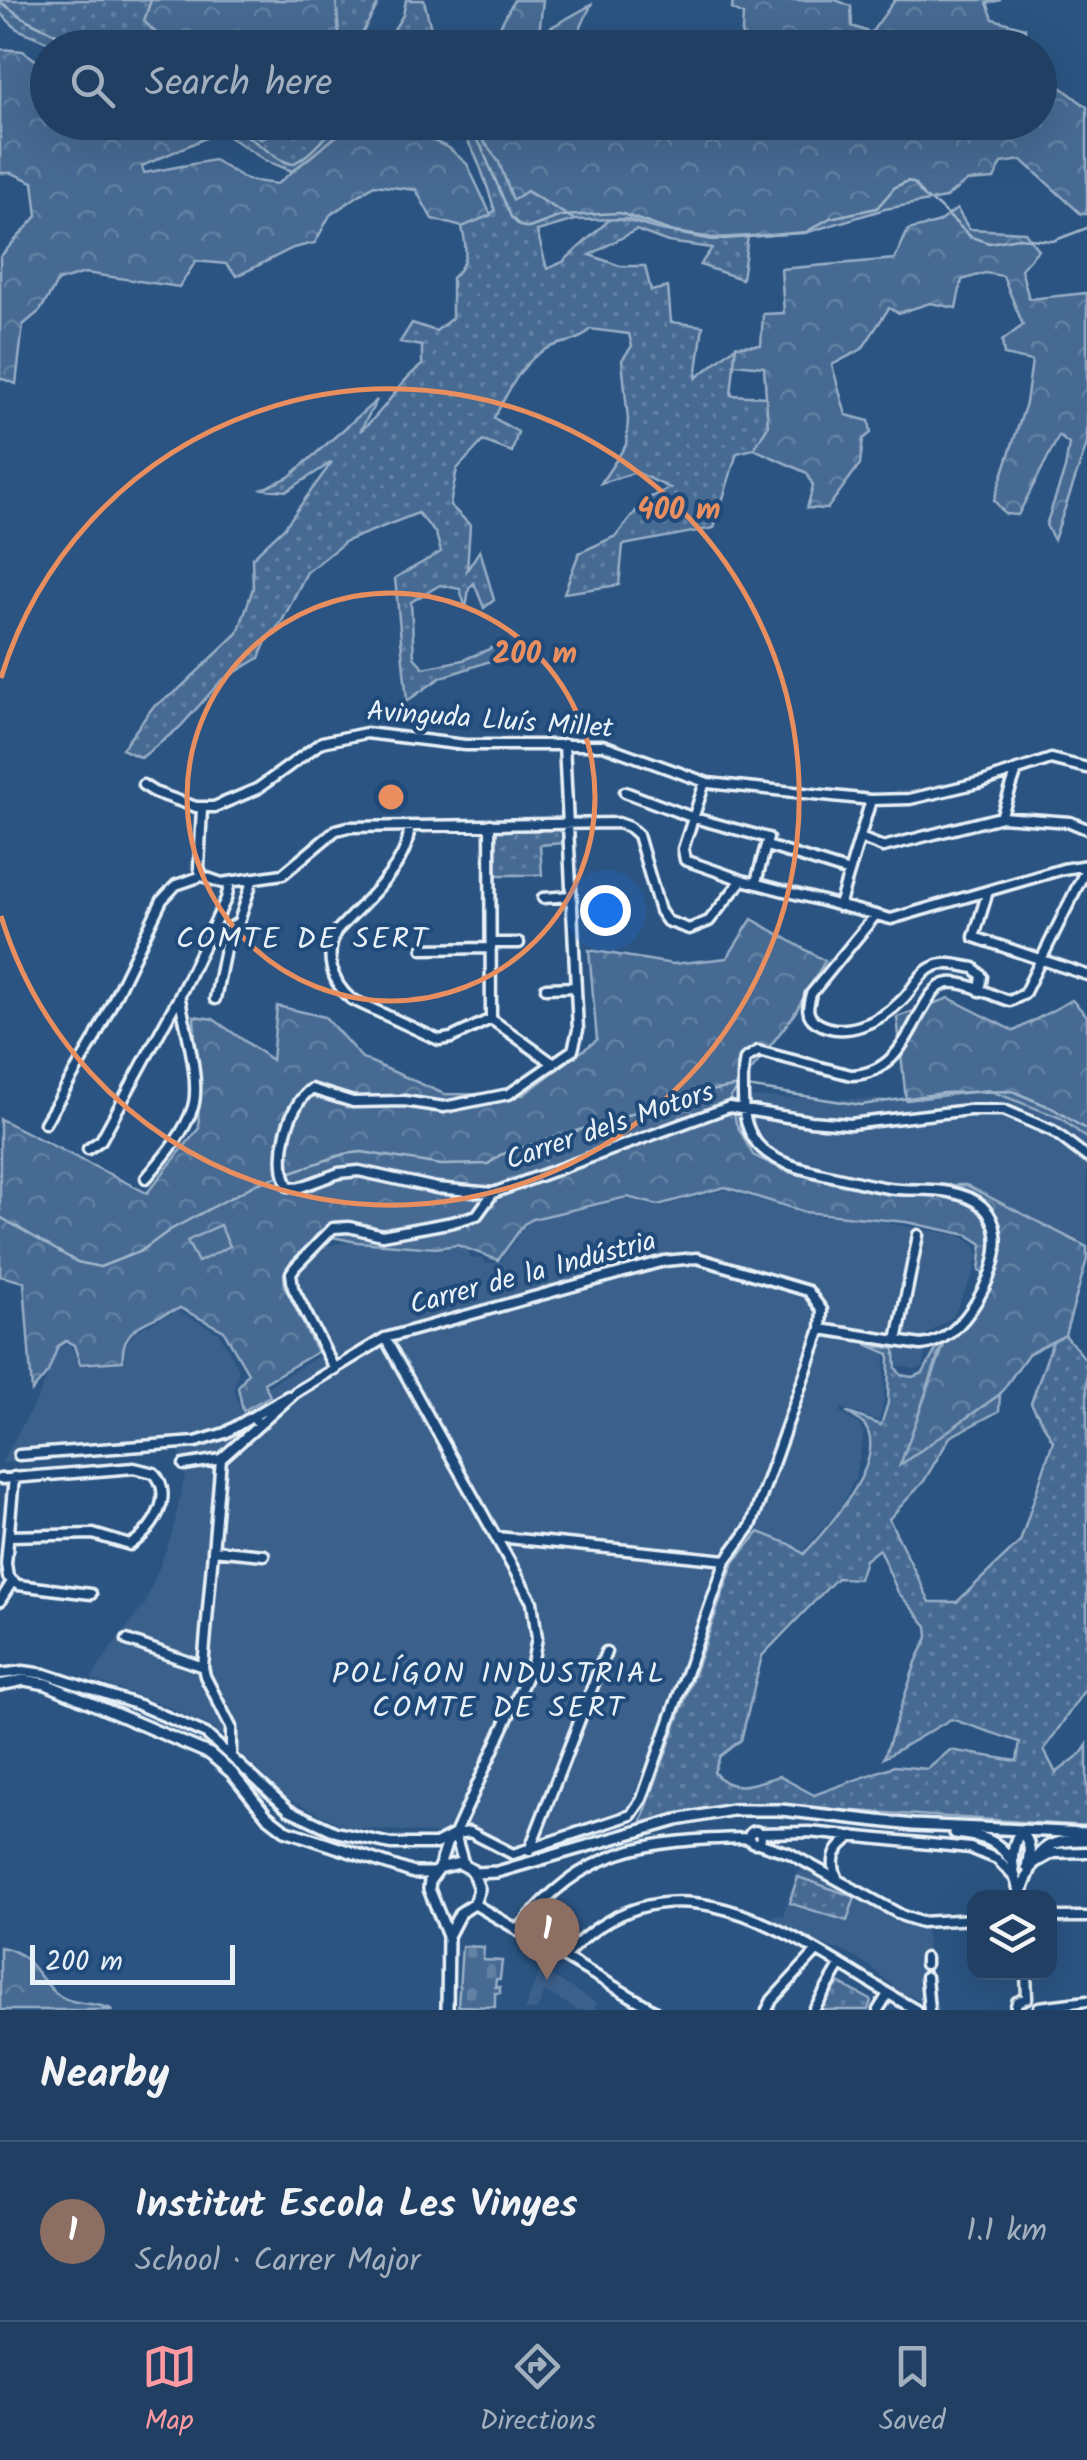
<!DOCTYPE html>
<meta charset="utf-8">
<style>
:root{--surface:#203f62;--page:#2d4a6b;--text:#f1f3f6;--muted:#a2afbe;--line:#3d5877;--accent:#ff9aa2}
body{margin:0;font-family:Kalam,sans-serif;background:var(--page);color:var(--text)}
.controls{position:absolute;right:30px;bottom:30px;display:grid;overflow:hidden;border-radius:20px;box-shadow:0 10px 40px #0002}
.controls button{width:90px;height:90px;display:grid;place-items:center;padding:0;border:0;border-bottom:2px solid var(--line);background:var(--surface);color:var(--text);font:50px sans-serif}
.scale{position:absolute;left:30px;bottom:25px;width:205px;box-sizing:border-box;padding-left:10px;border:5px solid #e8f1f8;border-top:0;font-size:28px;line-height:35px;white-space:nowrap;color:#e8f1f8;-webkit-text-stroke:8px #1f4a7a;paint-order:stroke}
.you{position:absolute;left:605px;top:910px;width:35px;height:35px;margin:-25px;border:8px solid #fff;border-radius:50%;background:#1a73e8;box-shadow:0 0 0 15px #1a73e833}
.badge{display:grid;place-items:center;width:65px;height:65px;border-radius:50%;background:var(--accent);color:#fff;font-size:32px;font-weight:700}
.pin{position:absolute;translate:-50% -82px;filter:drop-shadow(0 2px 5px #0008)}
.pin::after{content:'';position:absolute;top:52px;width:35px;height:30px;background:inherit;clip-path:polygon(0 0,100% 0,50% 100%)}
.list{margin:0;padding:0;list-style:none}
h2{display:flex;justify-content:space-between;align-items:center;height:130px;margin:0;padding:0 40px;font-size:42px}
h2 small{font-size:32px;font-weight:400;color:var(--muted)}
.list li{display:grid;grid-template-columns:65px 1fr auto;gap:30px;align-items:center;box-sizing:border-box;height:180px;padding:0 40px;border-top:2px solid var(--line)}
.list b{display:block;font-size:38px;white-space:nowrap}
.list p{margin:0;font-size:32px;white-space:nowrap;color:var(--muted)}
.list em{font-size:32px;font-style:normal;color:var(--muted)}
.icon{flex:none;width:55px;height:55px;fill:none;stroke:currentColor;stroke-width:2;stroke-linecap:round;stroke-linejoin:round}
.map{position:relative;flex:none;width:1087px;height:2010px;overflow:hidden}
.search{position:absolute;background:var(--surface);box-shadow:0 10px 40px #0002;left:30px;right:30px;top:30px;height:110px;display:flex;align-items:center;gap:25px;box-sizing:border-box;padding:0 35px;border-radius:55px;color:var(--muted);font-size:38px}
.sheet{height:310px;background:var(--surface)}
nav{display:flex;justify-content:space-around;align-items:center;box-sizing:border-box;height:140px;border-top:2px solid var(--line);background:var(--surface);font-size:28px;color:var(--muted)}
nav a{display:grid;justify-items:center;gap:5px}
nav .on{color:var(--accent)}
.map>svg:first-child{display:block}
</style>
<div class="map">
<svg width="1087" height="2010" viewBox="0 0 1087 2010">
<defs>
<pattern id="green-dots" width="8" height="8" patternUnits="userSpaceOnUse" patternTransform="scale(2.5)"><rect width="8" height="8" fill="#476b93"/><path d="M2 2h.1M6 6h.1" fill="none" stroke="#6281a3" stroke-width="1.8" stroke-linecap="round"/></pattern>
<pattern id="forest-crowns" width="20" height="18" patternUnits="userSpaceOnUse" patternTransform="scale(2.5)"><rect width="20" height="18" fill="#476b93"/><path d="M2 6a3 3 0 1 1 6 0M12 15a3 3 0 1 1 6 0" fill="none" stroke="#6281a3"/></pattern>
<pattern id="cemetery-stones" width="16" height="16" patternUnits="userSpaceOnUse" patternTransform="scale(2.5)"><rect width="16" height="16" fill="#476b93"/><path d="M2 7V4a2 2 0 0 1 4 0v3zM10 15v-3a2 2 0 0 1 4 0v3z" fill="#6281a3"/></pattern>
</defs>
<rect width="100%" height="100%" fill="#2b5482"/>
<filter id="ink" filterUnits="userSpaceOnUse"><feTurbulence type="fractalNoise" baseFrequency=".01" numOctaves="2"/><feDisplacementMap in="SourceGraphic" scale="20" xChannelSelector="R" yChannelSelector="G"/><feConvolveMatrix kernelMatrix="1 2 1 2 8 2 1 2 1" color-interpolation-filters="sRGB"/></filter>
<g filter="url(#ink)">
<path fill="#3a608b" d="M988,1090l73,28 26,21v108l-121,-62 -121,1 -57,-14 -35,-17 -17,-32 -5,-26 175,3z
M725,1190l96,27 27,-1 113,20 15,10 2,9 -4,17 -20,43 -26,19 -5,33 -9,2 -16,-4 -1,-18 -43,-6 31,13 -1,48 -5,19 -37,-13 -2,4 18,12 6,9 -9,46 -16,31 -36,41 -13,-9 -32,-12 -25,11 -10,10 -88,249 -6,7 -9,6 -106,35 -39,-19 -34,5 -95,-7 -59,-29 -74,-70 -49,-23 -73,-26 19,-30 35,-45 27,-70 14,-63 -8,-21 -177,13 39,-69 18,-44 6,-5 6,-1 3,5 5,17 47,-3 -1,-15 11,-17 43,-20 41,22 20,36 -5,19 8,28 30,-19 -4,-11 59,-35 -32,-67v-10l27,-28 26,-4 90,8 18,-4 11,4 4,9 11,-1 4,6 15,-3 25,-36 6,-4 95,-22 32,8z
M805,1867l77,46 26,12 18,3 5,77 -31,-13 -29,-25 -26,-15 -30,-10 -42,-23 1,-4 9,1 13,-41z
M540,1969l57,34 -4,7h-16l-32,-19 -8,19h-13z"/>
<path fill="url(#green-dots)" stroke="#98aec6" stroke-width="2.5" fill-rule="evenodd" d="M0,0h151l-7,21 26,26h-111l-42,-18 -17,-16z
M336,0h44l-25,47h-15z
M406,0h18l7,29 16,18h-64l20,-32z
M208,123h25l28,16 27,-16h65l-61,48 -26,-10z
M449,123h22l28,39 14,38 13,-9 49,29 -38,11 10,38 16,-7 47,-43c18,0 30,6 48,10 30,7 59,9 90,7l-6,43 -42,-14 12,-17 -44,-6 -32,-12 -46,25 30,11h25l6,25 17,-4 3,35 32,4 -7,52 40,-32 -5,49 35,2 2,29 -14,23 -17,4 -23,75 -91,17 -4,40 -55,8 15,-40 37,-17 29,-36 25,-12 -34,-16 -35,11 25,-38 2,-25 -6,-60 10,-14 -3,-12 -39,-5c-11,15 -26,11 -42,19 -27,13 -40,45 -54,70l24,14 -6,20 -29,-11 -26,28 -7,36 20,20 -3,45 13,-20 14,50 -10,8 -10,-25 -5,5 -3,21 -6,-20 -20,-4 -29,17 3,55 10,11 39,-8 36,-15 3,12 -62,21 -33,23 -12,-123 46,-26 -5,-18 -18,-21 -72,28 -39,31 -26,51 -14,16 -8,19 -38,23 -41,46 -39,31 -19,-9 31,-42 24,-16 61,-58 15,-45 -1,-30 32,-30 48,-66 -45,29 -24,-2 26,-12 88,-77 -17,31c27,-21 36,-47 62,-66v-19l-22,-4 12,-19 24,8 16,-13v-40c17,-15 15,-30 10,-51l33,-16c-8,-24 -22,-78 -46,-88z
M557,828l6,5v10l-23,2 2,30h-46l-1,-39 3,-5z
M1065,1335l22,26v325l-43,64 12,23 26,-20 5,-8v81l-341,-22 -106,22 94,-264 25,-30 31,12 14,10c21,-23 85,-93 61,-128 -5,-6 -13,-10 -19,-14l35,13 7,-22 1,-49 -23,-10 29,5 1,19 5,7 11,2 11,-4 14,-25 5,-3 -40,118 98,-69 -1,17 -49,26 -26,44 -35,38 41,83h27l63,-60 33,-101 -22,-38 22,-62zM879,1549l19,43 29,34 1,11 -12,25 -32,96 67,-39 69,23 -3,19 -67,-11 -22,19 -34,-3 -80,29 -35,-19c-24,7 -48,19 -65,-4l6,-16 21,-16 21,-84 75,-78 22,1 6,-19z
M798,1877l57,20 -8,24 -58,-18z
M839,1983l32,17 -3,10h-48z"/>
<path fill="url(#forest-crowns)" stroke="#98aec6" stroke-width="2.5" d="M151,0h185l4,47h-170l-26,-26z
M514,0h29l-4,34 52,-29 -19,42h-83z
M733,0h103l15,6 1,20 19,7 24,-33h106l-14,3 6,16 32,9 1,18 -26,-7 -1,9 -258,-1 2,-32 -11,-6z
M0,49l23,2 24,17 1,54c40,0 129,-9 160,15l-66,29 2,7 70,-13 33,20 30,4 76,-61h42l54,25 18,16 24,51 -29,12 -30,-8 -16,-29 -42,-5 -44,30 -15,28 -22,5 -56,28 -11,-12 -30,-3 -17,26 -94,-14 -27,8 -18,30 -17,14 -7,59 -16,-6v-121l37,-41 -4,-34 -21,-9h-12z
M1040,74h4l43,33v107h-6l-59,-54 -20,3 -8,16 -27,2 -22,17 -60,11 -80,24 -92,5 -57,-9 -28,-10 -53,1 -48,-29 -14,9 -14,-38 -28,-39h76l6,10 13,-11h474z
M233,123h55l-27,16z
M957,209l12,20 56,3 13,18 -17,19 8,30 58,-6v151l-33,96 -8,-15 19,-56 4,-25 -10,-8 -41,79 -13,-1 -11,-14 32,-97 6,-42 -28,-6 -2,-14 21,-16 -20,-49 -18,-3 -23,7 -6,28 -26,-5 -31,10 -10,-5 -27,41 -30,16 14,50 23,6 2,12 -8,6 -3,25 -33,45 -20,-1 6,-22 -6,-13 -53,-24 14,-23 -4,-59 -30,-3 2,-18 25,-1 2,-31 21,-1 -3,-44 114,-10 13,-29 29,-7z
M752,919l73,42 -32,55 -62,81 5,26 17,32 35,17 57,14 121,-1 121,62v12l-22,76 -37,19 -28,40 -100,71 45,-123c25,-15 37,-38 50,-63l-16,-8 3,-27 -14,-9 -62,-13 -101,-10 -80,-25 -67,18 -31,-8 -94,22 -9,5 -26,36 -41,-15 -21,3 -79,-6 -40,-8 -33,40 1,13 32,65 -53,31 6,13 -27,15 -5,-24 10,-14 -24,-42 -44,-23c-27,12 -61,17 -57,53l-43,3 -6,-19 -8,-4 -8,5 -10,26 -16,19 -8,-109 -24,-6v-157l147,74 52,-65 -5,-112 19,3 59,41 5,-54 48,11 37,41 82,36 79,1 74,-55 -8,-90 84,14 54,-6z
M949,998l65,33 58,-31 15,16v123l-26,-21 -73,-28 -82,10 -9,-83z
M0,1947c32,4 36,33 60,49 15,10 36,5 53,14h-113z"/>
<path fill="url(#cemetery-stones)" stroke="#98aec6" stroke-width="2.5" d="M462,1946l22,1 -1,13 19,1 -2,18h-4l-1,8h5v6h-5v14l-37,-1z"/>
<path fill="#476b93" stroke="#98aec6" stroke-width="2.5" d="M220,1225l10,21 -32,16 -11,-21z"/>
<g fill="none" stroke-linecap="round" stroke-linejoin="round">
<path stroke="#a0b6cb" stroke-width="2.5" d="M0,2l27,18 58,28
M227,122l52,37 13,5c21,-9 32,-30 51,-42
M465,122l16,24 30,71 9,9 9,2 32,-12 59,-3 56,20 37,7 93,-8 24,-14 47,-10 18,-21 13,-6 7,3 9,13 13,8 34,32 18,6 29,-5 35,3 34,-13
M747,1087l114,18 82,-12 69,-2 40,17 35,22
M0,1217l77,45 23,5 41,-16 29,-21 86,-46 88,-30 18,-2 79,13 47,-1 12,-9 197,-62 42,-7"/>
<g stroke="#e8f1f8" stroke-width="15">
<path id="minor" d="M564,744l14,286 -5,20 -64,44 -65,13 -40,-6 -51,1 -42,-13c-24,18 -36,70 -23,97l10,2 41,-15 20,-2 77,17 57,5 236,-86 81,14 40,3 119,-14h35l49,21 34,26
M705,782l-22,67 2,11 57,20
M143,785l11,7 42,15h18l43,-18 65,-47 44,-9 99,12h138l105,38 163,17 39,-1 72,-17 69,-23 36,9
M625,792l69,26 74,20 -12,44
M202,808l-3,60 3,8 20,7 61,-9 53,-44 12,-3 270,-4 11,4 9,8 22,76 7,10 22,8 20,-8 33,-41 149,39 172,-50 24,-4
M1001,817l16,-47
M490,824l1,195
M409,826c2,39 -48,78 -73,106 -11,23 -5,51 15,67l88,41 12,-2 40,-19
M860,838l23,9 118,-30 69,5 17,7
M767,846l82,26
M988,891l-14,46 113,38
M543,898l28,-2
M839,906l32,-106
M874,917l-63,77c-3,11 -6,21 5,28 28,18 65,-1 86,-22 11,-10 18,-29 33,-34 11,-5 27,0 39,2l8,8 -2,15
M491,943h28
M423,949l68,-1
M546,988l29,-1
M215,999l14,-70 10,-7 14,-44
M491,1019l63,45
M45,1123l49,-83 68,-140 14,-15 26,-9
M88,1149l13,-9 78,-143 47,-98 4,-17
M146,1178c18,-21 38,-44 47,-71 8,-27 -8,-80 -13,-108
M821,1329l100,16c26,-2 44,-24 57,-46 24,-41 34,-96 -29,-107 -20,-4 -41,-1 -61,-4 -20,-3 -40,-9 -60,-13 -48,-11 -85,-21 -85,-78 0,-14 -1,-26 2,-38l13,-8 93,24c64,-1 64,-88 98,-92 18,-2 43,13 61,18l14,-7 63,-127
M385,1338l147,264 5,36 -5,26 -77,170 -8,9 -8,25
M897,1341l21,-106
M335,1370l-42,-82 -2,-15 4,-6 38,-39 16,-1 33,8 71,-13 24,-7 16,-22
M252,1417l36,-21
M19,1455l177,-13 29,-9 27,-16 8,7
M221,1459l-18,208 2,9 26,51v27
M184,1465l37,-6
M14,1477l-8,87 2,13 10,8 73,9
M0,1479l134,-11 20,5c21,23 -1,57 -24,72l-37,-11 -84,2
M497,1537l229,23
M213,1550l51,5
M0,1601l12,-19
M127,1640l76,27
M0,1674l23,-3 22,3 94,31 67,29 83,76 47,22 55,12h45l19,-10 15,-2 43,22 118,-39 11,-16 84,-239 25,-34 70,-197 1,-19 -14,-19 -111,-33 -33,3 -279,77 -89,54 -75,67
M749 1837a6 6 0 1 1 12 0a6 6 0 1 1-12 0Z
M760,1833l49,-1 161,16 27,11 17,18
M455,1834l9,31
M758,1843l31,10 114,63 18,6 53,-3
M529,1851l77,-199
M1035,1863l18,-10 34,-1
M837,1877c-8,-18 -1,-30 16,-41
M474,1904l180,106
M1050,1917h37
M518,1931c64,-84 130,-91 230,-93
M564,1957c115,-123 241,-9 352,53
M925,1958v6
M1026,1972l1,26
M926,1977l3,33
M1039,2007l48,-6
M767,2010l5,-10 44,-48
M814,2010l26,-44
M878,2010l10,-16
M1015,2010l2,-8 10,-4"/>
</g>
<g stroke="#e8f1f8" stroke-width="16">
<path id="tertiary" d="M0,1685l24,-5 22,4 164,70 22,19 35,43 18,14 129,43h20
M1020,1832c12,9 10,22 7,35
M1020,1832c-12,20 -8,41 1,62
M955,1833c27,3 43,6 57,29
M474,1873l23,-1 180,-52 55,-10h49l132,15 174,8
M1021,1894c15,-41 19,-55 66,-54
M447,2010l1,-74 -19,-47 1,-9 9,-12 20,-5 13,7 7,19 -5,15 -14,9 -12,23"/>
</g>
<use href="#minor" stroke="#1f4a7a" stroke-width="8"/>
<use href="#tertiary" stroke="#1f4a7a" stroke-width="9"/>
</g>
</g>
<g fill="none" stroke="#e88e5f" stroke-width="5">
<circle cx="391" cy="797" r="204"/>
<path d="M1 678A408 408 0 1 1 1 916"/>
</g>
<g text-anchor="middle" dominant-baseline="central" stroke-width="8" stroke-linejoin="round" paint-order="stroke">
<g font-size="28" fill="#e8f1f8" stroke="#1f4a7a">
<text transform="translate(490 721) rotate(4)">Avinguda Lluís Millet</text>
<text transform="translate(610 1127) rotate(-19)">Carrer dels Motors</text>
<text transform="translate(533 1274) rotate(-15)">Carrer de la Indústria</text>
</g>
<g font-size="30" letter-spacing="2.5" fill="#e8f1f8" stroke="#1f4a7a">
<text x="303" y="940">COMTE DE SERT</text>
<text x="499" y="1675">POLÍGON INDUSTRIAL<tspan x="499" dy="34">COMTE DE SERT</tspan></text>
</g>
</g>
<circle cx="391" cy="797" r="15" fill="#e88e5f" stroke="#1f4a7a" stroke-width="5"/>
<g font-size="30" text-anchor="middle" font-weight="bold" fill="#e88e5f" stroke="#1f4a7a" stroke-width="8" stroke-linejoin="round" paint-order="stroke">
<text x="679" y="519">400 m</text>
<text x="535" y="663">200 m</text>
</g>
</svg>
<div class="controls">
<button><svg class="icon" aria-label="layers" viewBox="0 0 24 24"><path d="M12 4l9 5-9 5-9-5zM3 14l9 5 9-5"/></svg></button>
</div>
<div class="scale">200 m</div>
<div class="you"></div>
<div class="pin badge" style="left:547px;top:1980px;background:#8d6e63">1</div>
<div class="search"><svg class="icon" aria-label="search" viewBox="0 0 24 24"><circle cx="10" cy="10" r="6"/><path d="M15 15l6 6"/></svg>Search here</div>
</div>
<section class="sheet">
<h2>Nearby<small></small></h2>
<ul class="list">
<li><span class="badge" style="background:#8d6e63">1</span><div><b>Institut Escola Les Vinyes</b><p>School · Carrer Major</p></div><em>1.1 km</em></li>
</ul>
</section>
<nav>
<a class="on"><svg class="icon" aria-label="map" viewBox="0 0 24 24"><path d="M3 6l6-2 6 2 6-2v14l-6 2-6-2-6 2zM9 4v14M15 6v14"/></svg>Map</a>
<a><svg class="icon" aria-label="directions" viewBox="0 0 24 24"><path d="M12 3l9 9-9 9-9-9zM9 14v-3h6M13 9l2 2-2 2"/></svg>Directions</a>
<a><svg class="icon" aria-label="saved" viewBox="0 0 24 24"><path d="M7 4h10v16l-5-4-5 4z"/></svg>Saved</a>
</nav>
